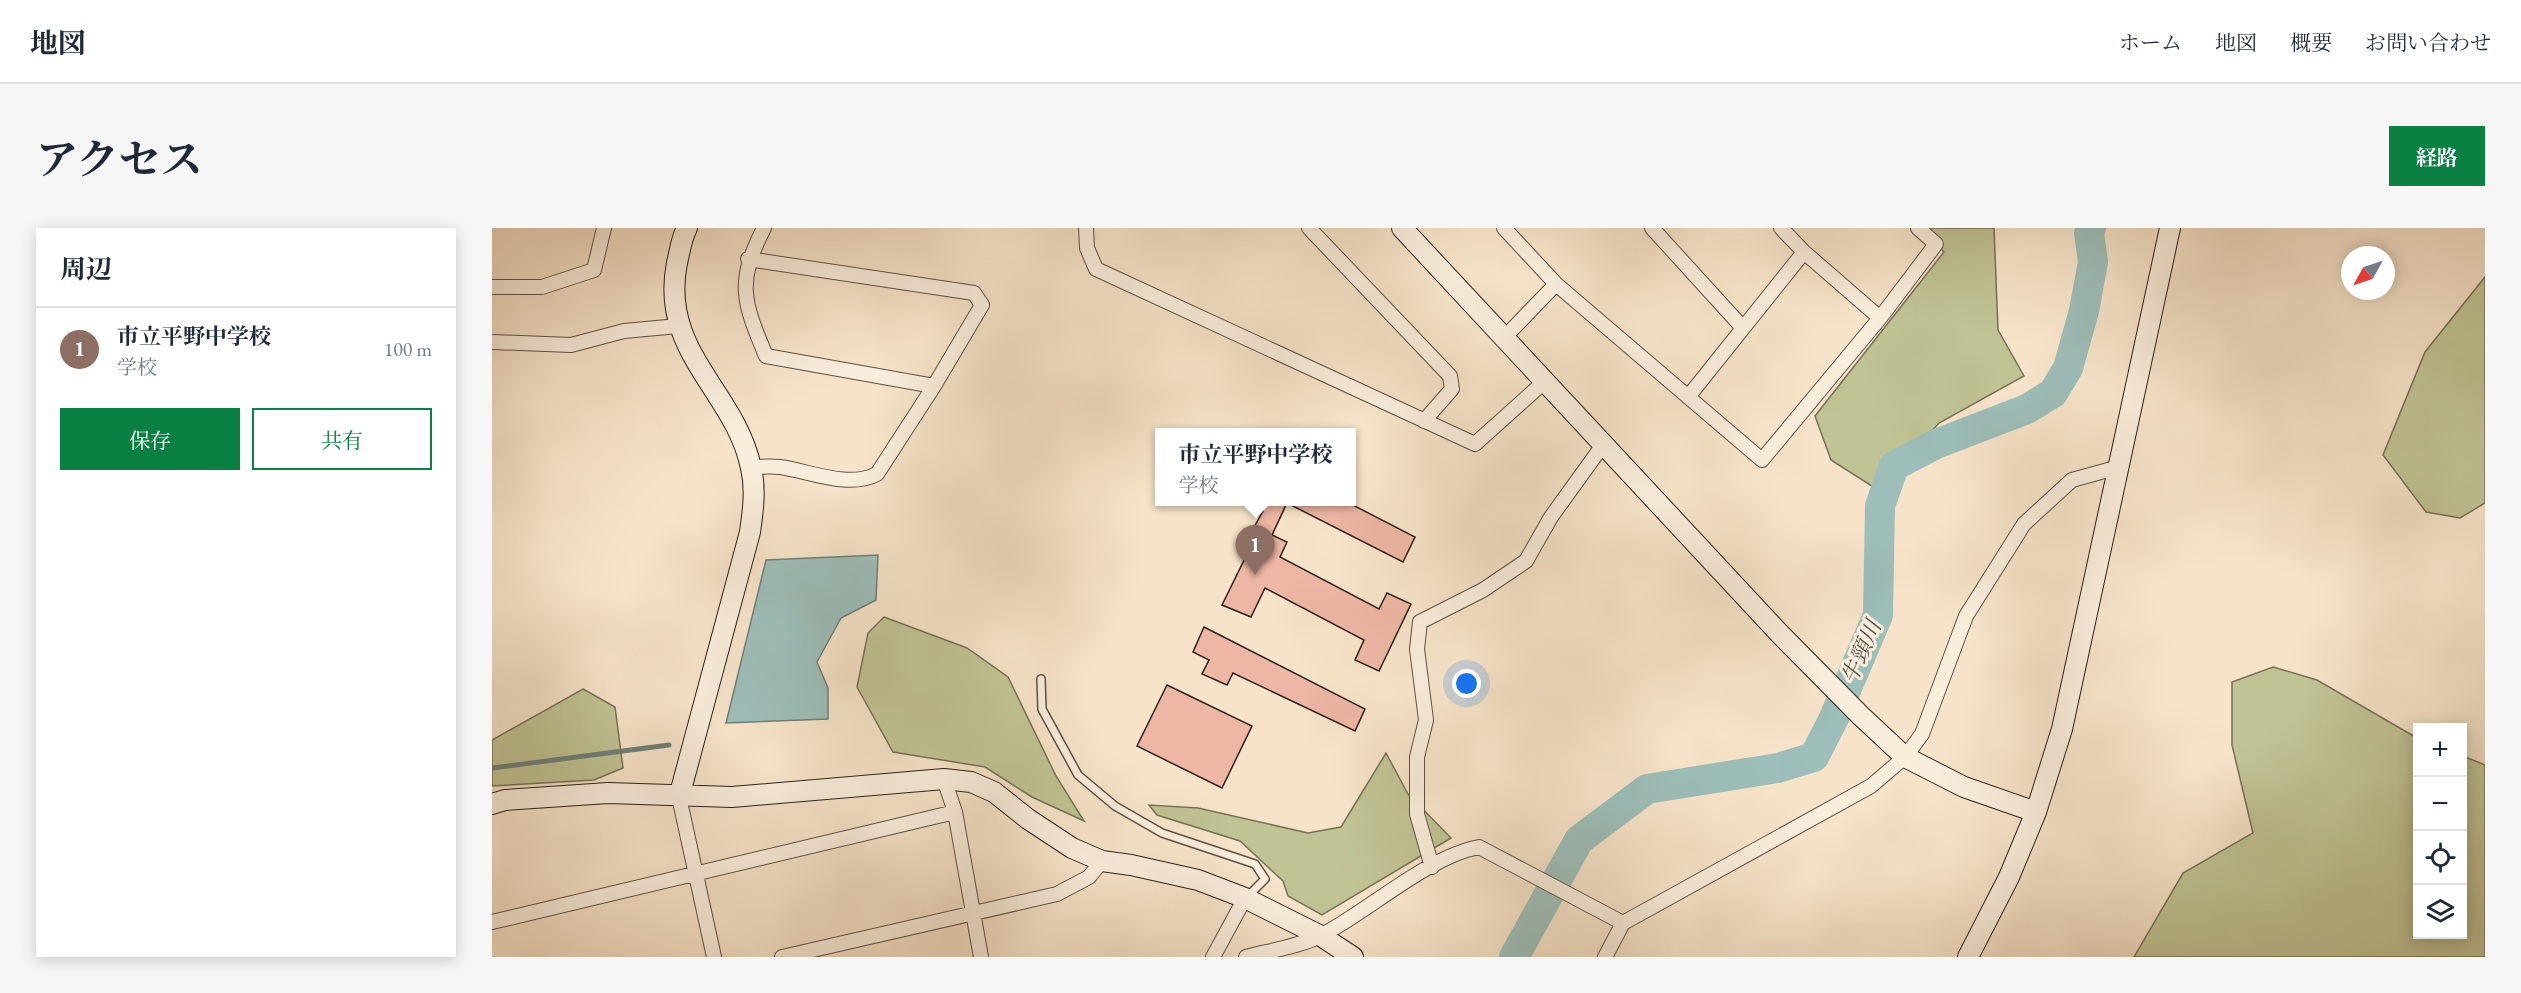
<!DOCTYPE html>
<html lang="ja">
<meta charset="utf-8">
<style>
:root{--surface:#fff;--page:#f6f6f7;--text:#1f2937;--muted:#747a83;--line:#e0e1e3;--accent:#0b8043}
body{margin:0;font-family:"EB Garamond","Noto Serif JP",serif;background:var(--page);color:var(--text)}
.controls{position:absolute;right:18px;bottom:18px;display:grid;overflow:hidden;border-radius:0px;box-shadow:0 3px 15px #0003}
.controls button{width:54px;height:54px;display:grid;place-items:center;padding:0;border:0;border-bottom:2px solid var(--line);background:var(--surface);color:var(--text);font:30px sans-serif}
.compass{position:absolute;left:1849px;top:18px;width:54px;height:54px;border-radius:50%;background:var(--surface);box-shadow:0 3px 15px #0003;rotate:230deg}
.you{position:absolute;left:975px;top:456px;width:21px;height:21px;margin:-15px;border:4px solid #fff;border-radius:50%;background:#1a73e8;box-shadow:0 0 0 9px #1a73e833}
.badge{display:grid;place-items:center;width:39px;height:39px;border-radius:50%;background:var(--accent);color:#fff;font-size:20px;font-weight:700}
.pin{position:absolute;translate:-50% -50px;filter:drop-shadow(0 2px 3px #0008)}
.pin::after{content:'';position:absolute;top:32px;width:21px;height:18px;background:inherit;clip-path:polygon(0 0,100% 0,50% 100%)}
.popup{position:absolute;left:663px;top:200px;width:201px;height:78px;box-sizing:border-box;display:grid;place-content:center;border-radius:0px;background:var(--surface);filter:drop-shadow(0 2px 4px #0005);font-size:20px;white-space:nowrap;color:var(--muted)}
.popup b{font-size:22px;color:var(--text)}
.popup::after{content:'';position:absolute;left:50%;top:100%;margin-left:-12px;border:12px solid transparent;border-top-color:var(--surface)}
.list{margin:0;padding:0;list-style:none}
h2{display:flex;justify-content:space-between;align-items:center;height:78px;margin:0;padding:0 24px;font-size:26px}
h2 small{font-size:20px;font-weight:400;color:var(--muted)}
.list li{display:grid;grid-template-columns:39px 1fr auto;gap:18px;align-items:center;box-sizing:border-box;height:84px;padding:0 24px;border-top:2px solid var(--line)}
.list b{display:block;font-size:22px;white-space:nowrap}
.list p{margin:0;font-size:20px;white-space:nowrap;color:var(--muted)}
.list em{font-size:20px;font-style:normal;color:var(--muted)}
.actions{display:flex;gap:12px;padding:18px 24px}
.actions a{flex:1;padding:14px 0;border:2px solid var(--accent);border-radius:0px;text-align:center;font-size:21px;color:var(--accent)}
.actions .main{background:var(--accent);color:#fff}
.icon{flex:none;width:33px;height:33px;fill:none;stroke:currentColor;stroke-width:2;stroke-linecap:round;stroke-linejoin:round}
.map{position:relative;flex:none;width:1993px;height:729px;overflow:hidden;border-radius:0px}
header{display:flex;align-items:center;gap:36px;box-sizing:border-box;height:84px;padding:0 30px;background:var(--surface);border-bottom:2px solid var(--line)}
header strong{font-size:28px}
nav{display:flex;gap:33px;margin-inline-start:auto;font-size:21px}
.intro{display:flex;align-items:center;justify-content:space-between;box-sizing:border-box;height:144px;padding:0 36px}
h1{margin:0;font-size:42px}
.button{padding:15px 27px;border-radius:0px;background:var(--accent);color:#fff;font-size:21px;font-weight:700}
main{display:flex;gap:36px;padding:0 36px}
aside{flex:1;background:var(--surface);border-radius:0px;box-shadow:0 3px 15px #0003}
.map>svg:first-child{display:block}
</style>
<header>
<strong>地図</strong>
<nav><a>ホーム</a><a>地図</a><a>概要</a><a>お問い合わせ</a></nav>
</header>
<div class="intro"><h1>アクセス</h1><a class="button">経路</a></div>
<main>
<aside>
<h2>周辺<small></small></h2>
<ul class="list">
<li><span class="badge" style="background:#8d6e63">1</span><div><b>市立平野中学校</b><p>学校</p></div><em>100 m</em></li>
</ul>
<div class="actions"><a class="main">保存</a><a>共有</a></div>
</aside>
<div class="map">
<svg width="1993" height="729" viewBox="0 0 1993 729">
<rect width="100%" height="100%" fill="#f6e3c9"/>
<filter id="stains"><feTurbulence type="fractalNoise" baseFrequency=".00333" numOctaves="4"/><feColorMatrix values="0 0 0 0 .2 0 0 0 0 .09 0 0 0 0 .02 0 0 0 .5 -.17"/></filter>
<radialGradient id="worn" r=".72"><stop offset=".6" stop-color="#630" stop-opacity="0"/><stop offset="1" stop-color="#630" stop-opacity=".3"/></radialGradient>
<path fill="#c0c394" stroke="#767256" stroke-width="1.5" d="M1430,0h72l4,102 26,46 -85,47 -61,67 -47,-30 -16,-44 129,-164z
M1993,49v226l-25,15 -34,-6 -43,-57 42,-103z
M392,389l83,31 41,29 48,99 28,45 -52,-24 -47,-30 -92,-15 -36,-65 11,-54z
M1781,439l44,13 100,58 1,196h44l1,-178 22,9v192h-351l49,-84 70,-40 -21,-88v-63z
M91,461l32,18 8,61 -29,12 -102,6v-46z
M894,525l22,41 43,44 -129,77 -34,-19 -5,-15 -43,-40 -83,-26 -8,-10 49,3 110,25 33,-6z"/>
<path fill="#9dbeb9" stroke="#707f79" stroke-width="1.5" d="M386,327l-2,45 -35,18 -24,44 11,26v31l-102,4 40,-163z"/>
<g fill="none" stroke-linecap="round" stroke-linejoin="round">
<path stroke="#707f79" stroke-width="5" d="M0,540l177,-23"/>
<path stroke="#9dbeb9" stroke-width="30" d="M1022,729l65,-117 68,-51 131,-21 36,-11 20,-39 44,-103 2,-109 14,-40 42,-22 91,-35 26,-16 15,-25 16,-57 9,-49 -4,-29 2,-5"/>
</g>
<path fill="#edb6a5" stroke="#2c2019" stroke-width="1.5" d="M751,273h102l70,36 -12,25 -116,-59 -15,32 15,7 -7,15 99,52 8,-16 24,11 -32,67 -24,-11 9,-20 -99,-52 -14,29 -29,-12 28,-57 -7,-1 20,-36z
M712,399l161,82 -10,22 -122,-58 -6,12 -25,-11 7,-14 -16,-8z
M675,457l85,41 -30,62 -85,-42z"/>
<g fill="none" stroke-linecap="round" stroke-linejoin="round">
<g stroke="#5e5145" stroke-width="10">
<path id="lane" d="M549,451l1,30 36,66 37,31 47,27 93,31 10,15 -18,18"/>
</g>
<g stroke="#5e5145" stroke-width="16">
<path id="street" d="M272,0c-28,55 -21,73 2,128l168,30
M594,0l1,20 9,21 379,175 69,-62
M817,0l141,148 2,13 -28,32
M1012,0l52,56 206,176 118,-142 56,-74 -18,-16
M1160,0l91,100
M1289,0l23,24 76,66
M256,31l226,34 8,12 -48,81 -57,88c-29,15 -67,-3 -97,-7 -10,-1 -19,0 -29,0
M0,59h50l52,-17 10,-42
M1012,110l52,-54
M0,114l79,3 53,-14 54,-5
M1196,169l116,-145
M452,551l11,33 26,145
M187,569l35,160
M940,639l-15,-53v-57l9,-37 -9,-71 3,-27 63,-32 43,-29 25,-44 52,-72
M0,694l463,-110
M290,729l275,-63 32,-17 13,-16
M721,729l32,-59
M754,729c22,-6 56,-11 76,-22 48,-25 105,-78 157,-88l144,76
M1113,729l18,-34 248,-137 34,-29 17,-23 44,-118 58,-92 48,-44 47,-13"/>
</g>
<g stroke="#2c2019" stroke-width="22">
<path id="secondary" d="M910,0l377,405 82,83 44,41 59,30 72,25
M187,569l71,-265c3,-21 6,-43 1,-64 -15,-76 -92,-116 -74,-205 3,-12 4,-24 10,-35
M0,576l13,-4 103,-7 124,4 212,-18 27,3 23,10 34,27 44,29 30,13 29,4 67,15 47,18 76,38 32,21
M1476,729l41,-80 27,-65 26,-83 108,-501"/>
</g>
<use href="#lane" stroke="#f9eddc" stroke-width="7"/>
<use href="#street" stroke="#f9eddc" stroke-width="14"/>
<use href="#secondary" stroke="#f9eddc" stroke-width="20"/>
</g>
<g text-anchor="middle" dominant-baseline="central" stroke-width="6" stroke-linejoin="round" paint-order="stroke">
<g font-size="22" font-style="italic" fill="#4e4f49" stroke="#f9eddc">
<text transform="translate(1369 424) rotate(-66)">牛頸川</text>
</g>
</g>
<rect width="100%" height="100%" filter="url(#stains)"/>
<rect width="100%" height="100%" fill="url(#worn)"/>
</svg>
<div class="controls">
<button>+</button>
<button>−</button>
<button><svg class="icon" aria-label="locate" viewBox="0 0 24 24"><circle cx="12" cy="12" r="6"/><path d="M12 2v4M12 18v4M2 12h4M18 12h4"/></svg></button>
<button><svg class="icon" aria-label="layers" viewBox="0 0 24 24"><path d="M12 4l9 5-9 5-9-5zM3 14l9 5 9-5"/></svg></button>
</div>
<svg class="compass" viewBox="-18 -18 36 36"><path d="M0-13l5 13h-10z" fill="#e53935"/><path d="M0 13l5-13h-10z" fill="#747a83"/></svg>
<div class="you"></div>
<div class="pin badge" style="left:763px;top:347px;background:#8d6e63">1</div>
<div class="popup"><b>市立平野中学校</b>学校</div>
</div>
</main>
